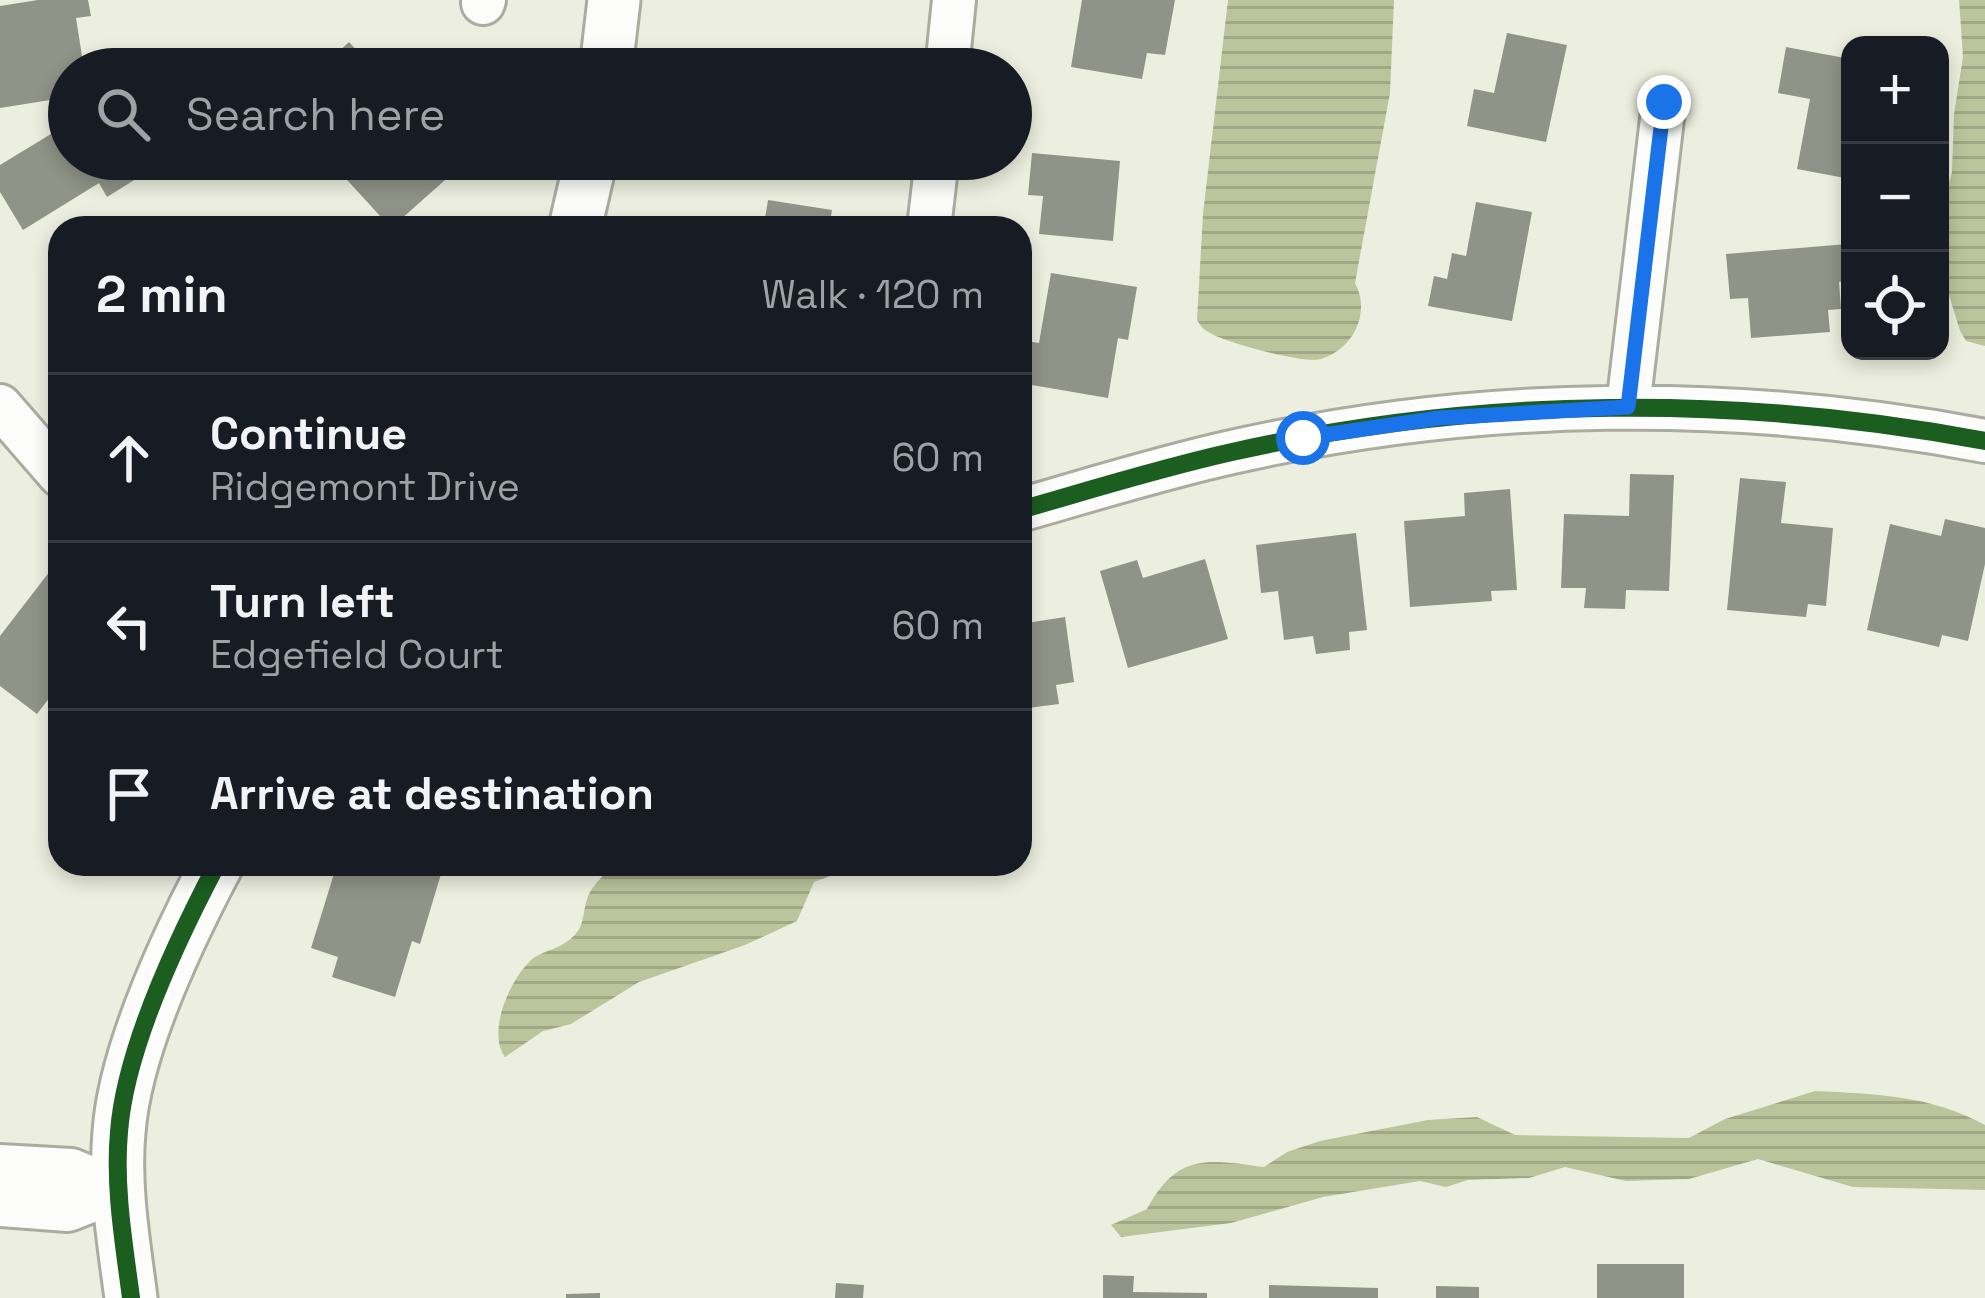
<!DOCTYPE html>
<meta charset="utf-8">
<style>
:root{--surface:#171b24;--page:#20242c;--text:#f1f3f6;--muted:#9ea1a6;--line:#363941}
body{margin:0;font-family:"Space Grotesk",sans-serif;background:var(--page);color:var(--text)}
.controls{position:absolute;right:36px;top:36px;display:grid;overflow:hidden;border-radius:24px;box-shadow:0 6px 18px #0003}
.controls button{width:108px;height:108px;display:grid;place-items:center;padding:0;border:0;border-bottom:3px solid var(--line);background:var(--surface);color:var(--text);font:60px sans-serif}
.stop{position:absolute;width:36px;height:36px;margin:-27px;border:9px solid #1a73e8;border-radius:50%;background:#fff}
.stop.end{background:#1a73e8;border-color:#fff;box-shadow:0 3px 12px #0008}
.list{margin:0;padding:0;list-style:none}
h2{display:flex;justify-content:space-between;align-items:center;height:156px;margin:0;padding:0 48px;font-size:51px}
h2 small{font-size:39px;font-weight:400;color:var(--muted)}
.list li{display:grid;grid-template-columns:78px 1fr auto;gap:36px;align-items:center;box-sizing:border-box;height:168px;padding:0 48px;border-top:3px solid var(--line)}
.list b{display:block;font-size:45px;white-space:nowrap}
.list p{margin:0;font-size:39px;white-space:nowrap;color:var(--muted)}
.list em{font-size:39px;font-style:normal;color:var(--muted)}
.icon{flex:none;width:66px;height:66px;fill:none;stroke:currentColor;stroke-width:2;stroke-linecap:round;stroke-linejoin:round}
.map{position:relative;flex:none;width:1985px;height:1298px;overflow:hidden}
.search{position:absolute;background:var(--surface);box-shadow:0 6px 18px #0003;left:48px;top:48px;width:984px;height:132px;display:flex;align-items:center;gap:30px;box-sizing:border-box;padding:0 42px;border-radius:66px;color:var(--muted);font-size:45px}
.panel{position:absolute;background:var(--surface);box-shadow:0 6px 18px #0003;left:48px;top:216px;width:984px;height:660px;border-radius:36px}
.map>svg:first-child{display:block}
</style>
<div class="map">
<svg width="1985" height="1298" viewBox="0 0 1985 1298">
<defs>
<pattern id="water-rules" width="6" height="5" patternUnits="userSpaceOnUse" patternTransform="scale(3)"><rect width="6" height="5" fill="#bcc49c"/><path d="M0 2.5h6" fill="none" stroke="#a1a885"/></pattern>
</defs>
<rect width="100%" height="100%" fill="#ecefdf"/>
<path fill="url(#water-rules)" d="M1228,0h166l-4,93 -35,190c16,29 -1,66 -34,76 -17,5 -94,-16 -111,-26 -8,-4 -8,-6 -13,-13l6,-106z
M1959,0h26v346l-19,-5 -6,-10 -20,-66v-48l12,-45 2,-58 9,-57z
M613,864h249l-48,18 -17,39 -52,24 -106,37 -68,42 -28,7 -38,26c-18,-25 4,-75 25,-96 13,-12 34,-11 48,-30 7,-10 5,-25 11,-37 5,-10 17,-21 24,-30z
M1815,1091c61,3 115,4 170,34v65l-132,-3 -95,-28 -69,20 -63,2 -61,-14 -36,11 -61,2 -22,7 -26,-6 -97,16 -92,26 -110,14 -10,-12 36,-16c30,-56 60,-50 117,-42l23,-15 33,-11 108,-21 49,-3 38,18 174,3 36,-19z"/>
<path fill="#909387" d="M38,0h50l3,16 -15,2 8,51h-15v28l-69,11v-102z
M1082,0h93l-10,55 -18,-2 -5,26 -71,-12z
M1507,33l60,12 -21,97 -79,-16 7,-37 20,4z
M349,42l25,27h-54z
M1786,47l64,12v120l-53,-10 13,-70 -32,-6z
M69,123v36h99l-61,38 -8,-14 -76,47 -23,-38v-27z
M1032,153l88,8 -7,80 -74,-7 4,-38 -15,-1z
M328,159h128l6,6 -71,63z
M745,159h77l-1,13z
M768,200l64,10 -3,18h-80l1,-6 14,2z
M1476,202l56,10 -20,109 -84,-15 6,-30 13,3 5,-26 14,3z
M1848,244l2,37 -11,1 2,27 -13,1 2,22 -79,6 -3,-40 -18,1 -4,-45z
M1051,273l86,14 -9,53 -10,-2 -10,60 -88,-15 1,-43 18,3z
M1630,474l44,1 -5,116 -43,-1 -1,19 -41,-1 2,-20h-25l3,-74 65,2z
M1740,478l46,4 -5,41 52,5 -7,78 -18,-2 -2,13 -79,-7z
M1510,489l7,101 -26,1 1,10 -82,6 -6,-86 61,-5 -1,-23z
M1945,519l40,9v36l-17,77 -26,-6 -3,12 -72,-17 23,-106 51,12z
M1356,533l11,97 -18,2 1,18 -34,4 -3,-18 -29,4 -6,-49 -17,2 -5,-48z
M1205,559l23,80 -100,29 -28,-97 37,-11 6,18z
M50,571l10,8v105l-23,30 -37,-28v-50z
M1065,617l9,65 -18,3 3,19 -39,5v-85z
M337,864l53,3 54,-3 -24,80 -8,-3 -17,56 -63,-20 6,-20 -27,-9z
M1597,1264h87v34h-87z
M1103,1275l31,1 -1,16 74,1v5h-104z
M836,1283l28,2 -1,13h-28z
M1269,1285l109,3v10h-109z
M1436,1286l43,1v11h-43z
M600,1293v5h-34v-4z"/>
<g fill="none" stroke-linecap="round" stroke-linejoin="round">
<g stroke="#a9ac9f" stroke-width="48">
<path id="minor" d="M483,3l1,-3
M947,69l7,-69
M929,228l8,-69
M0,406l60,69
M1628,407l36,-305
M1020,510c70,-20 140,-42 212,-58 248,-56 504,-58 753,-11
M0,1166l71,4 48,20
M0,1205l68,5 51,-20"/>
</g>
<g stroke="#a9ac9f" stroke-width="57">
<path id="tertiary" d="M606,69l8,-69
M575,228l16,-69
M131,1298c-7,-54 -17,-111 -12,-166 6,-83 59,-194 98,-268"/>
</g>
<use href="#minor" stroke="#fcfdfa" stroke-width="42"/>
<use href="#tertiary" stroke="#fcfdfa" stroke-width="51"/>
<g stroke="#fff" stroke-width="26">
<path id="cycleway" d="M1020,510c70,-20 140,-42 212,-58 248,-56 504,-58 753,-11
M131,1298c-7,-54 -17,-111 -12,-166 6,-83 59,-194 98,-268"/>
</g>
<use href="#cycleway" stroke="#1b5e20" stroke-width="18"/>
</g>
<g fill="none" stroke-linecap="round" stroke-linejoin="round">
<path stroke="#1a73e8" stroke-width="15" d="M1303,438l136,-20 189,-11 36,-305"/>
</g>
</svg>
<div class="controls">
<button>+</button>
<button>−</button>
<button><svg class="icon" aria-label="locate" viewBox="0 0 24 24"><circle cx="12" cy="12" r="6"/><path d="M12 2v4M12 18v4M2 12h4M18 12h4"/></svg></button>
</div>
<div class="stop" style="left:1303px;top:438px"></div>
<div class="stop end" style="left:1664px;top:102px"></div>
<div class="search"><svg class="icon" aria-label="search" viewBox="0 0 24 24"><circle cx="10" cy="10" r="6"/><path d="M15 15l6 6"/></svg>Search here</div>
<section class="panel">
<h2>2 min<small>Walk · 120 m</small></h2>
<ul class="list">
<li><svg class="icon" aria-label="ahead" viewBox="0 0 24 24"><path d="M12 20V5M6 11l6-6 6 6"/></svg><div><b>Continue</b><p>Ridgemont Drive</p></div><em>60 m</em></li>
<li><svg class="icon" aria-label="left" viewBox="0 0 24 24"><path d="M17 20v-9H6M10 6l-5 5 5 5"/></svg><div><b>Turn left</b><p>Edgefield Court</p></div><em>60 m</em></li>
<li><svg class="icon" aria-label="arrive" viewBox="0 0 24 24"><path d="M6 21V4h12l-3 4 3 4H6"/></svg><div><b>Arrive at destination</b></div></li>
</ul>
</section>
</div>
